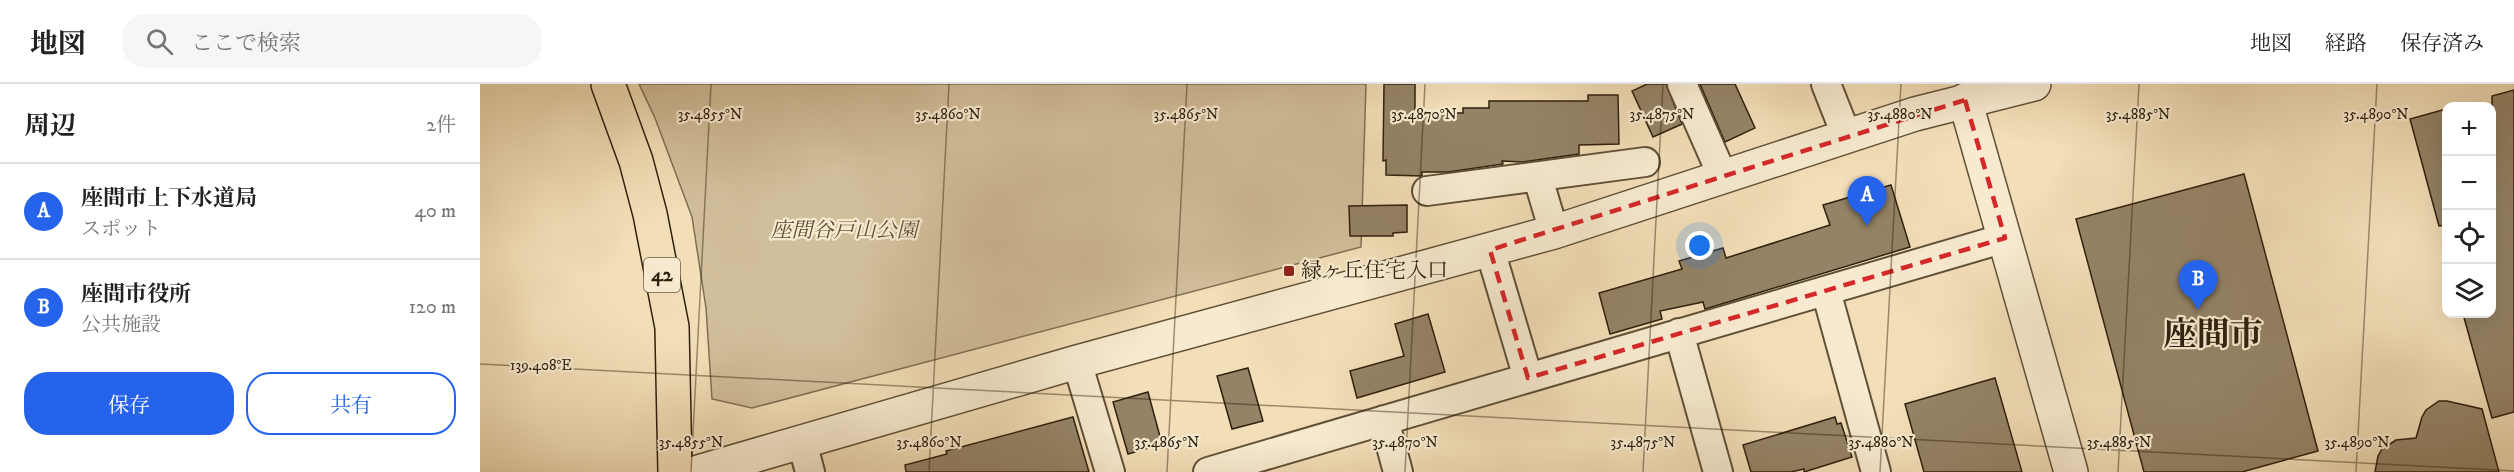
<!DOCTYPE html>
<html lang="ja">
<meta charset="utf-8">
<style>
:root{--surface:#fff;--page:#f6f6f6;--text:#222;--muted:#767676;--line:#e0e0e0;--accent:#2563eb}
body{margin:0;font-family:"IM FELL DW Pica","Noto Serif JP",serif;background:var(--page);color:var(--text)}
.controls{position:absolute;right:18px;top:18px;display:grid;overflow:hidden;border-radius:12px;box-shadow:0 6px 24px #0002}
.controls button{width:54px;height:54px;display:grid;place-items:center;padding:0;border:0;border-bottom:2px solid var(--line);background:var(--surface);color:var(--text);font:30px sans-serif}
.you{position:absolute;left:1220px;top:162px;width:21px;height:21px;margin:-15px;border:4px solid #fff;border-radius:50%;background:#1a73e8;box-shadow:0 0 0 9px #1a73e833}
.badge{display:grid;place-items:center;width:39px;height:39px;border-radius:50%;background:var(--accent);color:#fff;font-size:20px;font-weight:700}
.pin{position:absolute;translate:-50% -50px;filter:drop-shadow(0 2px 3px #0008)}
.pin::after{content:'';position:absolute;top:32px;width:21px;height:18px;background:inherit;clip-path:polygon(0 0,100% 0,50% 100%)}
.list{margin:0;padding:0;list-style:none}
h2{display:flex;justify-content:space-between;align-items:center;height:78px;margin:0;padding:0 24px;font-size:26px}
h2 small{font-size:20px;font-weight:400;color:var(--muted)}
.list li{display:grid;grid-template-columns:39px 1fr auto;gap:18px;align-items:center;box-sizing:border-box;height:96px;padding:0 24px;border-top:2px solid var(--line)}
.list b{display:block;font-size:22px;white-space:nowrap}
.list p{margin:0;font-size:20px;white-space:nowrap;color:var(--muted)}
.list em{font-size:20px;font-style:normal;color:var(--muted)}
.actions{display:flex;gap:12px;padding:18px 24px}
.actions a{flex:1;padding:14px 0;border:2px solid var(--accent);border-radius:24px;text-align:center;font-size:21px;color:var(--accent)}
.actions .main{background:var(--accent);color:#fff}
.icon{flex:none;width:33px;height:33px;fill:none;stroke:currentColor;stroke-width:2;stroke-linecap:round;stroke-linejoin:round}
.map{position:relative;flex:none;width:2034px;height:388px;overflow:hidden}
header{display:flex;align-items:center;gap:36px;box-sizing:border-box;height:84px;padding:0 30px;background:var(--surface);border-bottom:2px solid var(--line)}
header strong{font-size:28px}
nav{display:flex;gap:33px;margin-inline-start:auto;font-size:21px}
.search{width:420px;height:54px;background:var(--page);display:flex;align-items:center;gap:15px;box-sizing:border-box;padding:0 21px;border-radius:24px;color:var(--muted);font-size:22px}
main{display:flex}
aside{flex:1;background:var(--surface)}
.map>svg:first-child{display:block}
</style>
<header>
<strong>地図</strong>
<div class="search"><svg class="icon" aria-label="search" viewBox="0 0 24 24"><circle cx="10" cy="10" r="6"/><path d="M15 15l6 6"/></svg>ここで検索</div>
<nav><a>地図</a><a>経路</a><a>保存済み</a></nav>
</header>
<main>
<aside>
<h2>周辺<small>2件</small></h2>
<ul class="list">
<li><span class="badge">A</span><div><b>座間市上下水道局</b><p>スポット</p></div><em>40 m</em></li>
<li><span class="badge">B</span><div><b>座間市役所</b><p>公共施設</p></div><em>120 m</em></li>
</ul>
<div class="actions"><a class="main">保存</a><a>共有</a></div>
</aside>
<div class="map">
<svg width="2034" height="388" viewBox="0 0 2034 388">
<rect width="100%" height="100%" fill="#f2deb7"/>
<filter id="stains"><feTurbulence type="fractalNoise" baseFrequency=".00333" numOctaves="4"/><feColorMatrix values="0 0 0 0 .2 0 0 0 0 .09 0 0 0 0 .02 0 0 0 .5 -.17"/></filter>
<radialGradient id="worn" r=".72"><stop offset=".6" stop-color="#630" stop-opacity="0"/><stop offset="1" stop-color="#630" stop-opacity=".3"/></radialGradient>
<path fill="#d1be9a" stroke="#806f54" stroke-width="1.5" d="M159,0h727l-5,163 -609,161 -40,-9 -6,-91 -14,-91 -37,-99z"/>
<path fill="#948366" stroke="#2f200e" stroke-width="1.5" d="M904,0h31v29h48v-5h26v-7h99v-6h30l1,49 -40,1v9l-56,8 -21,-1 1,3 -55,8h-26v4l-36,-1v-15l-3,1z
M1167,0h19l16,40 -29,13 -21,-46z
M1220,0h35l20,44 -30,14z
M2034,6v322l-22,6 -29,-104h29v-218z
M1966,25v116l-7,1 -29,-107z
M1764,90l74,277 -76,21h-98l-68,-253z
M1411,101l19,62 -205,62 -2,-7 -43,9 2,8 -52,15 -11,-41 83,-24 -3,-8 44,-13 3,10 104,-33 -7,-20z
M927,121v27l-14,1v3h-43l-1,-30z
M948,230l17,58 -88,26 -7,-27 54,-15 -9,-32z
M768,284l15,53 -31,8 -15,-53z
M1515,294l27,94h-98l-19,-68z
M668,308l14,52 -34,10 -15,-52z
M1959,317h8l35,8 17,63h-124l3,-16 4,-7 14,-9 20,-2 6,-21 4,-7z
M593,333l16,55h-183l-1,-7 42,-11 -1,-3z
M1355,333l2,7 4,-1 11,34 -48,15v-3l-13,3h-40l-8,-27z"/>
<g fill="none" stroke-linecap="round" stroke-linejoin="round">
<g stroke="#605038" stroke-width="32">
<path id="minor" d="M1202,0l41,93
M1346,0l21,53
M1058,94l16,54
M947,107l218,-29
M1010,166l38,128
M1346,207l50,181
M1199,249l39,139
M597,278l33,110
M904,336l14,52
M322,358l8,30
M728,388l797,-234"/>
</g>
<g stroke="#605038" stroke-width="36">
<path id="tertiary" d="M1485,16l106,372
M218,388l379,-110 477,-130 361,-118 119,-30"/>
</g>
<g stroke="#2f200e" stroke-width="36">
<path id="primary" d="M128,0l28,77 14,53 22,113 3,145"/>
</g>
<use href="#minor" stroke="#f7ead0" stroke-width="28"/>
<use href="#tertiary" stroke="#f7ead0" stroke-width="33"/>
<use href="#primary" stroke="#f2deb7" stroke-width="33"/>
</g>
<path fill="none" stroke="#d62828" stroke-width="4.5" stroke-dasharray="12 8" stroke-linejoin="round" d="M1485,16l40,138 -477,140 -38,-128z"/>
<path fill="none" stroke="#2f200e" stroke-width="1.5" stroke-opacity="0.45" d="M0,280l2034,107M211,388l20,-388M449,388l20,-388M687,388l20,-388M925,388l20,-388M1163,388l20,-388M1400,388l21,-388M1638,388l21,-388M1876,388l21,-388"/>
<rect fill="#8f2418" stroke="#f7ead0" stroke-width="2" x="803" y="181" width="12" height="12" rx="3"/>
<g text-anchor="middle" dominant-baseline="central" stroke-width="4.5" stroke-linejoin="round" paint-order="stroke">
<rect fill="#f7ead0" stroke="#6b5d48" stroke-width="1.5" x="164" y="174" width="36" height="34" rx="4.5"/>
<g font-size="20" font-weight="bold" fill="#2f200e">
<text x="182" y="191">42</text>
</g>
<g font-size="21" font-style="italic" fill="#604f38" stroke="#f7ead0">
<text x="364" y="147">座間谷戸山公園</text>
</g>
<g font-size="21" fill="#2f200e" stroke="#f7ead0" text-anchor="start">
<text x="821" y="187">緑ヶ丘住宅入口</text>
</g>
<g font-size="33" font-weight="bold" fill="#2f200e" stroke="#f7ead0">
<text x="1733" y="251">座間市</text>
</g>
</g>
<g font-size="15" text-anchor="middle" fill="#2f200e" stroke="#f7ead0" stroke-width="4.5" stroke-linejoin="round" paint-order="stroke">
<text x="230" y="35">35.4855°N</text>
<text x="468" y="35">35.4860°N</text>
<text x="706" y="35">35.4865°N</text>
<text x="944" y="35">35.4870°N</text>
<text x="1182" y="35">35.4875°N</text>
<text x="1420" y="35">35.4880°N</text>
<text x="1658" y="35">35.4885°N</text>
<text x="1896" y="35">35.4890°N</text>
<text x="61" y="286">139.408°E</text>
<text x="211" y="363">35.4855°N</text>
<text x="449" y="363">35.4860°N</text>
<text x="687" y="363">35.4865°N</text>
<text x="925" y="363">35.4870°N</text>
<text x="1163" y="363">35.4875°N</text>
<text x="1401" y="363">35.4880°N</text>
<text x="1639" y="363">35.4885°N</text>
<text x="1877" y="363">35.4890°N</text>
</g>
<rect width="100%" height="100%" filter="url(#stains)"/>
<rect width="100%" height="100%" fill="url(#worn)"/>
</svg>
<div class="controls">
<button>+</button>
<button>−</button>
<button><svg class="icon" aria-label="locate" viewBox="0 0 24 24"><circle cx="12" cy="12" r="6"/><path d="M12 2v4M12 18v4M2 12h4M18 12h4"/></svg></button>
<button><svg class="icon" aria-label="layers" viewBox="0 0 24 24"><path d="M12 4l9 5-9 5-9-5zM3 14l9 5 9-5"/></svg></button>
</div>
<div class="you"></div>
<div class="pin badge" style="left:1387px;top:142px">A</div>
<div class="pin badge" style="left:1718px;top:226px">B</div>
</div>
</main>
